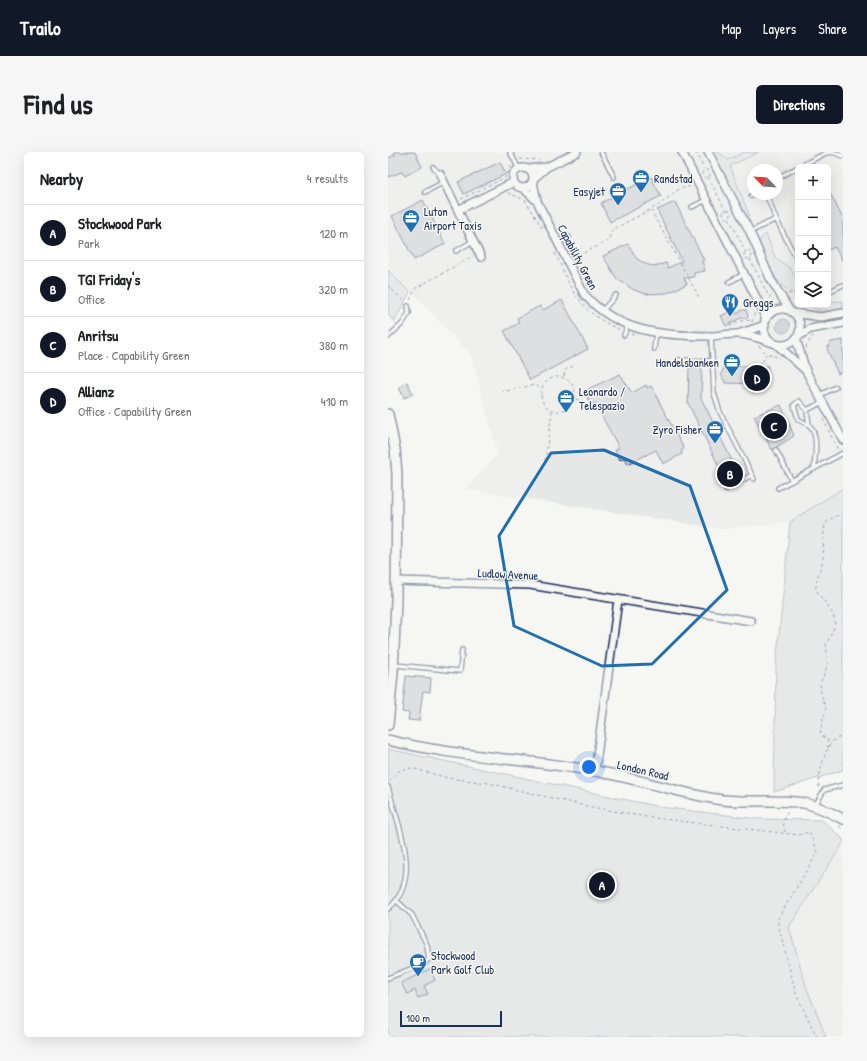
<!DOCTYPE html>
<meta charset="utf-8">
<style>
:root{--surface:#fff;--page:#f6f6f6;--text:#202124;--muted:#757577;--line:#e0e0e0;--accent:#111827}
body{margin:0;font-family:"Patrick Hand",sans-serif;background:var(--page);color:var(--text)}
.controls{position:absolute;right:12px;top:12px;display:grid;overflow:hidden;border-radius:6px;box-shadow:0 4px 16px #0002}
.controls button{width:36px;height:36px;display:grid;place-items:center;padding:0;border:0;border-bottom:1px solid var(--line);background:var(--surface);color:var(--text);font:20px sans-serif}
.compass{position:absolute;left:359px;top:12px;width:36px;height:36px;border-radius:50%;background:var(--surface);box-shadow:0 4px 16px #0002;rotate:295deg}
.scale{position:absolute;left:12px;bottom:10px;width:102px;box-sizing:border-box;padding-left:4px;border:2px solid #1b2f5e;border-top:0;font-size:11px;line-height:14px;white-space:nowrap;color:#1b2f5e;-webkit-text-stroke:3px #f6f6f2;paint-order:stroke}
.you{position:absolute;left:201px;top:615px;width:14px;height:14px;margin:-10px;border:3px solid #fff;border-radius:50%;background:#1a73e8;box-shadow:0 0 0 6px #1a73e833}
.badge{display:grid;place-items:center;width:26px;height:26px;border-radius:50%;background:var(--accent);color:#fff;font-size:13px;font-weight:700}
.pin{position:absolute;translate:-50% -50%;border:2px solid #fff;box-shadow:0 1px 4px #0006}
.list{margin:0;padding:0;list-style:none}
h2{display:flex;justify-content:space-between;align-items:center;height:52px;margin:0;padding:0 16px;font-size:17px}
h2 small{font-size:13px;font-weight:400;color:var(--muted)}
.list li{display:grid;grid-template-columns:26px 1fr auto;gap:12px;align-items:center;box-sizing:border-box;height:56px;padding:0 16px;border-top:1px solid var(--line)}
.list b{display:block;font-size:15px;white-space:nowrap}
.list p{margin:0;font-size:13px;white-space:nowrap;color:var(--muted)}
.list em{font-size:13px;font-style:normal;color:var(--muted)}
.icon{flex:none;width:22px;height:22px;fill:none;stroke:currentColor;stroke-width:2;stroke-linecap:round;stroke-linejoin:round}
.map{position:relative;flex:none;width:455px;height:885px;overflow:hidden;border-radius:6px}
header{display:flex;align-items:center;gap:24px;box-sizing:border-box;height:56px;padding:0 20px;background:var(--accent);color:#fff}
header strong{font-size:19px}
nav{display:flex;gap:22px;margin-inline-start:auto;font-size:14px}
.intro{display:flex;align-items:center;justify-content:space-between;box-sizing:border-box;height:96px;padding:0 24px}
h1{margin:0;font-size:28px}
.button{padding:10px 18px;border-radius:6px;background:var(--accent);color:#fff;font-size:14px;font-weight:700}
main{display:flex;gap:24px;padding:0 24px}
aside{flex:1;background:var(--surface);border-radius:6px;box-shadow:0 4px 16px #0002}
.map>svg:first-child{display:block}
</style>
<header>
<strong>Trailo</strong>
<nav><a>Map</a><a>Layers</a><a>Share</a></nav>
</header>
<div class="intro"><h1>Find us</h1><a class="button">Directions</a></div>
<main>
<aside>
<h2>Nearby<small>4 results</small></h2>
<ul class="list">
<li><span class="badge">A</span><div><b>Stockwood Park</b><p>Park</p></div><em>120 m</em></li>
<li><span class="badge">B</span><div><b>TGI Friday's</b><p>Office</p></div><em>320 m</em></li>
<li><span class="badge">C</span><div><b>Anritsu</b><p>Place · Capability Green</p></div><em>380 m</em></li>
<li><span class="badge">D</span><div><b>Allianz</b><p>Office · Capability Green</p></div><em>410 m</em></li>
</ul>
</aside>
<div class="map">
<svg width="455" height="885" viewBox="0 0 455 885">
<rect width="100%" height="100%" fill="#f6f6f2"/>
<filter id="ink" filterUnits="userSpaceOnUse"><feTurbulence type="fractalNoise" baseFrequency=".025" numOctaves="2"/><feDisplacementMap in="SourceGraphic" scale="8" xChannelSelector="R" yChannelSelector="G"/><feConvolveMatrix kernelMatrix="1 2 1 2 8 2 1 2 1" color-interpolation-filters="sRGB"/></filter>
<g filter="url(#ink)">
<path fill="#e6e7e7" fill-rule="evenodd" d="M0,0h455v336l-53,34 -68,7 -257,-40 33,-35 -27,-99 -80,-85 -3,-9zM410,15h30v138h-30zM365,18h24v24h-24z
M455,691v194h-17l-20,-51 -17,-59z"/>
<path fill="#d6d9dd" stroke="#78849e" d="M325,0h6l9,8 16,-8h15l-29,14 19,49 -5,3z
M378,82l10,25 14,9 4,7 4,10v11c-25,-11 -29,-32 -39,-55z
M0,118l22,22 -16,30 -6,-8z
M455,149v7c-15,3 -20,6 -35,-3h20v-3z
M455,336v282l-69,22 2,-126 14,-144z
M0,597l272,58 98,12 64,1 21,19v4l-54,84 17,59 20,51h-438z"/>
<path fill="#abb2c0" stroke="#717e99" d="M388 174a7 7 0 1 1 14 0a7 7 0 1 1-14 0Z"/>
<path fill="#c0c4cd" stroke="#1b2f5e" d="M6,0h21l7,15 -17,9 -3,-4 -14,5v-19l7,-3z
M112,10l6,12 -42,20 -6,-12z
M263,25l10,19 -51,26 -9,-19z
M440,37l15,30v43l-8,-15 -7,3z
M35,48l22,44 -31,16 -22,-44z
M287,50l29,58 -2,1 3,10 -11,2v4l-10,1 3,6 -20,9 -21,1 -12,-4 -17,-11 -14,-23 25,-12 9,15 11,6 7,1 11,-3 2,5 14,-7 -25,-51z
M174,148l26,49 -58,31 -26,-49 15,-8 -2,-5 23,-12 3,4z
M347,157l2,5 5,-4h4l2,6 -1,2h-6l-15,8 -5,-10z
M455,188v31l-5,3 -11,-25 4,-7z
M337,214h43l-2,18 -41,-1 -4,-9z
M301,215l13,1 -1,30 38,77 -13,6 -38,-78z
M232,222l12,19 14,-8 1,3 4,-2 33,63 -3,2 1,3 -19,10 -7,-14 -28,14 -4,-6 -4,2 -5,-10 4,-2 -24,-45 -4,2 -4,-8 4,-2 -3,-6z
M19,230l6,12 -9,4 -5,-11z
M393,253l13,31 -22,14 -18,-34z
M18,524l25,2 -1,14 -7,-1 -4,30 -11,-1 1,-7 -7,-1z
M42,817l5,11 -11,6 4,8 -10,4 -3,-8 -8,4 -6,-11z"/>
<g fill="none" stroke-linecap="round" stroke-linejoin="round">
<g stroke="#1b2f5e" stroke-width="6">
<path id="service" d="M122,0l9,17
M213,0l13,25
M45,15l7,7
M389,26l49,-25 6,-1 11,4
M37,40l19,-10
M378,42l10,25 22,43
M363,44l4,-2
M304,55l14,-7
M362,80l26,-13
M170,91l11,-6
M68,99l17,-10
M341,130l15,-8
M440,140l15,-7
M214,159l14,-16
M236,183l4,-10
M323,184l3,57 6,19 34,67
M0,185l14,-13 7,-11 -1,-7
M266,197l2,-16
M290,208l34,1
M432,243l16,-8
M419,258l2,15
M388,298l16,31
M426,317c1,-11 5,-36 -5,-44 -3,-2 -7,-3 -11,-6l-4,-14 5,-4 8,9 16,-8
M390,336l65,-35
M338,337l26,-14
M6,513l66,6 2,-21
M0,635c9,37 36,92 0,122
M427,654l9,-16 19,-5
M0,826l37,-15 4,-4 -2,-14 -15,-30 -15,-14"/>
</g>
<g stroke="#1b2f5e" stroke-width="10">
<path id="minor" d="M294,0l78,153 6,15
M320,0l42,80 20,46 20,33
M159,15l30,-15
M125 26a10 10 0 1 1 20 0a10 10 0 1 1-20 0Z
M140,17l19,-2 -14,12
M52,22l41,83
M136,37l13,12 -4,-19
M149,49l47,93c34,39 79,42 129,42 8,-1 16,-2 24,-2 12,0 25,5 36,9
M70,58l56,-28
M376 175a18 18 0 1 1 36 0a18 18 0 1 1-36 0Z
M406,161l27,4 22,-4
M350,182l27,-9
M411,184l11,-7 33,-6
M408,187l10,32 37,69
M389,193l27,24
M8,429l134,4 221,36
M207,619l23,-171"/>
</g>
<g stroke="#1b2f5e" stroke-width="12">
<path id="tertiary" d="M0,262l7,35 2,26 -1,125 -3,73 -5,52
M0,588c68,17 138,19 207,31 41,7 80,21 121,28 30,5 59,-1 88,4 14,3 26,9 39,16"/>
</g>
<path stroke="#1b2f5e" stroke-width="1" stroke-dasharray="3 3" stroke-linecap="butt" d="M308,0l8,17
M132,7l19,1
M314 22a4 4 0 1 1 8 0a4 4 0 1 1-8 0Z
M320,25l18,34
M120,41l17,7 18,29
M73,47l45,-22 5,-11
M263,58l48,87
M335 62a4 4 0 1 1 8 0a4 4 0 1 1-8 0Z
M341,66l17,34
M356 103a4 4 0 1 1 8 0a4 4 0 1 1-8 0Z
M167,101l15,33 7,11
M185,106l35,-17 4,-11 47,-25 20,-16 13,-3
M362,107l19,38 4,-1
M0,134l17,16
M400,141l10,4
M191,147c10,15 26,24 41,31
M22,148l6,-12 57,-32
M364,170l3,-10
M342,174l12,-5 9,-1
M243,182l6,2
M371,194l7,7 14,5
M418,196l7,-13
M365,214l9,-2 4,-10
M176,224l1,-6 8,-4
M153 242a17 17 0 1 1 34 0a17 17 0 1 1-34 0Z
M113,240l33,-7 7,3
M188,247l8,3 5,-2
M435,267l15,31
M157,309l7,-50
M440,596v-8l-5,-3 -3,-6 6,-22 -5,-15 -1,-10 8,-20 -2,-20c11,-21 13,-23 -2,-43 -3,-4 -7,-8 -8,-13 -1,-9 6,-20 7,-30 1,-7 0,-28 2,-33 4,-7 11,-9 18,-11
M2,629l10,-11 11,-2 37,10 40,5 93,22 65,12 153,18 10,-3 9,20 -41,68 19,74 21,43
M431,635c-2,-10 6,-37 13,-45 3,-4 6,-4 11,-5
M451,674l4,4
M397,680l-2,-10 6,-13"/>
<use href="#service" stroke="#f6f6f2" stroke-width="3.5"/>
<use href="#minor" stroke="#f6f6f2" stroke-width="7"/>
<use href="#tertiary" stroke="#f6f6f2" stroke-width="9"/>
</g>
</g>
<path d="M0 0H455V885H0ZM216,298l86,36 37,104 -75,74 -50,2 -88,-40 -15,-90 52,-83z" fill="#f6f6f2" fill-opacity=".55" fill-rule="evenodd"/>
<path fill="none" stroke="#1f6fb2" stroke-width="3" stroke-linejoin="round" d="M216,298l86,36 37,104 -75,74 -50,2 -88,-40 -15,-90 52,-83z"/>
<defs>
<g id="office-pin" transform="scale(0.9)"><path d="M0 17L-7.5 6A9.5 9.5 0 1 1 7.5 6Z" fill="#1f6fb2" stroke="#f6f6f2"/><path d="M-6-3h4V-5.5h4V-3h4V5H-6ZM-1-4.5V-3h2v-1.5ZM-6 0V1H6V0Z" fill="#fff"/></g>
<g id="restaurant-pin" transform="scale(0.9)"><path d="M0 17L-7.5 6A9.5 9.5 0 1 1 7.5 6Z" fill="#1f6fb2" stroke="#f6f6f2"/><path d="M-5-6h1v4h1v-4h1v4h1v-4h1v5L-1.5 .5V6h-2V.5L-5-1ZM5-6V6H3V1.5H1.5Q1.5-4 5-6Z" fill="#fff"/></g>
<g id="cafe-pin" transform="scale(0.9)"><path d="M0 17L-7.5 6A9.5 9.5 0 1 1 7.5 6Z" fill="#1f6fb2" stroke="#f6f6f2"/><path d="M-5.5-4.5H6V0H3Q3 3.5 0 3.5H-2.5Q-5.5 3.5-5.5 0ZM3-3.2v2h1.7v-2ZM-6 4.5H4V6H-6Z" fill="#fff"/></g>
</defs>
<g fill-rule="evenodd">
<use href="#office-pin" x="253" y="26"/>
<use href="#office-pin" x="230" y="39"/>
<use href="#office-pin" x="23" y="66"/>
<use href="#restaurant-pin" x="342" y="150"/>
<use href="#office-pin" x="344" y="210"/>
<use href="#office-pin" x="178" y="246"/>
<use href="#office-pin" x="327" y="277"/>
<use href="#cafe-pin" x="30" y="810"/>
</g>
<g text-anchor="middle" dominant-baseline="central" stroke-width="3" stroke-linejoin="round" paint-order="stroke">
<g font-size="12" fill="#1b2f5e" stroke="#f6f6f2" text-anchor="start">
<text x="266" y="26">Randstad</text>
<text x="217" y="39" text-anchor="end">Easyjet</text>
<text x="36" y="59">Luton<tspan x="36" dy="14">Airport Taxis</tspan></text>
<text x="355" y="150">Greggs</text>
<text x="331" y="210" text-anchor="end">Handelsbanken</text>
<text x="191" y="239">Leonardo /<tspan x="191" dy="14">Telespazio</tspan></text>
<text x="314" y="277" text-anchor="end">Zyro Fisher</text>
<text x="43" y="803">Stockwood<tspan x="43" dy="14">Park Golf Club</tspan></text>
</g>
<g font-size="12" fill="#1b2f5e" stroke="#f6f6f2">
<text transform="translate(190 105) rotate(62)">Capability Green</text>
<text transform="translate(120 422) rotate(3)">Ludlow Avenue</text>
<text transform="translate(255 618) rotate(13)">London Road</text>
</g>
</g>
</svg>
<div class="controls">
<button>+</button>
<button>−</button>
<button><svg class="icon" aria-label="locate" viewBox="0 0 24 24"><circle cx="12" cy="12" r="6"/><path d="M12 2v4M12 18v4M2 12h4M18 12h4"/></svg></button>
<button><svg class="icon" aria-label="layers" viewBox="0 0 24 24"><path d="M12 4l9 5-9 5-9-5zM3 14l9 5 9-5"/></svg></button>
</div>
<svg class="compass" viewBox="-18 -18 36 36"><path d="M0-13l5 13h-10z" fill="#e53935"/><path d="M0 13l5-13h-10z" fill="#757577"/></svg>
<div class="scale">100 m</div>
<div class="you"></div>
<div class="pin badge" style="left:214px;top:733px">A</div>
<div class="pin badge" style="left:342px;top:322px">B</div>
<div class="pin badge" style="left:386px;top:274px">C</div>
<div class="pin badge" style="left:369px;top:226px">D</div>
</div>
</main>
